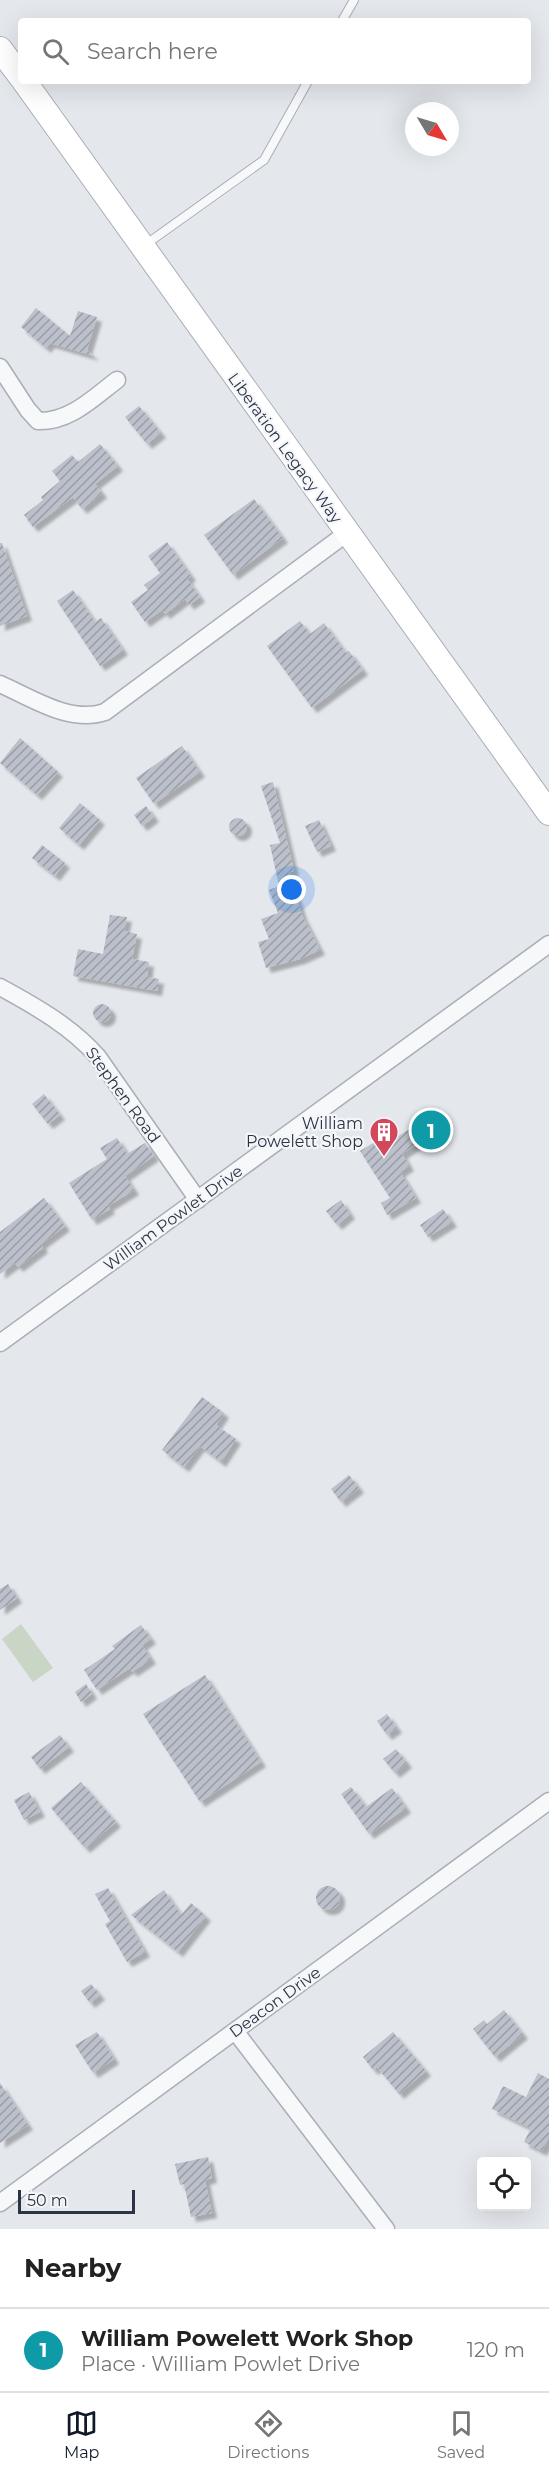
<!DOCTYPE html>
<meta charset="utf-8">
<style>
:root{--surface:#fff;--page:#f2f2f2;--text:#222;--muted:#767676;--line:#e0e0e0;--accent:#111827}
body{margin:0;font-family:Montserrat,sans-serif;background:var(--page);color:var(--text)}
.controls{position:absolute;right:18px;bottom:18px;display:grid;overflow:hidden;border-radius:6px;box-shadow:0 6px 24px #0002}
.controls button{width:54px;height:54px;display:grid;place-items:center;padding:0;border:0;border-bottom:2px solid var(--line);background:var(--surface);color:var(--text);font:30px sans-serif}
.compass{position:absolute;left:405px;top:102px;width:54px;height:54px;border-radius:50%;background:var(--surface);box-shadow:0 6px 24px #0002;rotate:128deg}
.scale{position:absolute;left:18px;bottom:15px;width:117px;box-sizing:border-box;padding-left:6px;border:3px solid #2b3445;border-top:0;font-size:16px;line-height:21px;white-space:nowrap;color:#2b3445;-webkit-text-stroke:4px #f4f6f9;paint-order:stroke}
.you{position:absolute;left:292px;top:890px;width:21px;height:21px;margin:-15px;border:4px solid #fff;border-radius:50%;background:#1a73e8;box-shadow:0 0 0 9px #1a73e833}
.badge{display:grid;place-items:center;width:39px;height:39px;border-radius:50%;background:var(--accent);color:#fff;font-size:20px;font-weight:700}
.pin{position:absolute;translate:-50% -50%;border:3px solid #fff;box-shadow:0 2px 6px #0006}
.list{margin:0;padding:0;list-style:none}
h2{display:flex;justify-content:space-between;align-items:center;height:78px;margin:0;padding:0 24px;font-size:26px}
h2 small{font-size:20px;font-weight:400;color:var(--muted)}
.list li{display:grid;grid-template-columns:39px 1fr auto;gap:18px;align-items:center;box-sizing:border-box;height:84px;padding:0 24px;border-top:2px solid var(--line)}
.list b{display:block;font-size:22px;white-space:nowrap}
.list p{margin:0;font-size:20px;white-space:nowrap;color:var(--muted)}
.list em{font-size:20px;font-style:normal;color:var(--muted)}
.icon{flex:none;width:33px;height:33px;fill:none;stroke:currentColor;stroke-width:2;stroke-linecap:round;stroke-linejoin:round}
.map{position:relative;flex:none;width:549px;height:2229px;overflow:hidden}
.search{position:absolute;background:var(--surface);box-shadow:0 6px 24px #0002;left:18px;right:18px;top:18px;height:66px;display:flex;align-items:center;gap:15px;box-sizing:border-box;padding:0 21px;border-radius:6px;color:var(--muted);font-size:22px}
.sheet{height:162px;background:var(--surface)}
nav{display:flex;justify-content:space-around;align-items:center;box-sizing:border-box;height:84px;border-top:2px solid var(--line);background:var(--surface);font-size:16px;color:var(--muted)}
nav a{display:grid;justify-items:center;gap:3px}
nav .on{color:var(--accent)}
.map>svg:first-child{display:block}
</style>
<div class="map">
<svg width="549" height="2229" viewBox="0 0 549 2229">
<defs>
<pattern id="building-hatch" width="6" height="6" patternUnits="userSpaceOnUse" patternTransform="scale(1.5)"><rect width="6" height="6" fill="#bbc0ca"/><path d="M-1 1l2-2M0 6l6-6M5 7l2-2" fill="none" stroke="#989da6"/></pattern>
<filter id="shadow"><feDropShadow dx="5" dy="5" stdDeviation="1.5" flood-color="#0004"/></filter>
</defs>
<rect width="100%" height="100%" fill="#e4e7ec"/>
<path fill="#c9d6c5" d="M21,1624l32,44 -20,14 -31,-43z"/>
<path fill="url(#building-hatch)" filter="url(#shadow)" d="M36,308l34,28 8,-25 19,6 -10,33 7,6 -44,-13 -4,5 -25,-21z
M139,406l22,27 -14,11 -22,-27z
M100,444l18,22 -23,18 7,9 -20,16 -9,-12 -40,30 -9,-12 19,-15 -2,-3 19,-16 -8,-10 20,-16 6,7z
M254,499l29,39 -50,37 -29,-40z
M167,542l24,34 -4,3 13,18 -11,8 -4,-6 -20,15 -3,-4 -17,12 -14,-20 17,-12 -4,-5 16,-12 -12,-17z
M0,543h2l25,73 -27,10z
M73,590l22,32 6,-4 22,32 -23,16 -43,-65z
M300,621l10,13 14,-11 22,30 3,-2 14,19 -51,38 -45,-62z
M20,738l38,34 -21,23 -37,-32z
M182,746l18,26 -46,32 -18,-26z
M273,782l14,59 -4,1 4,-1 7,30 -5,1 13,43 18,35 -20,9 -34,9 -8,-26 11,-3 -8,-20 17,-6 -9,-23 10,-4 -9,-41 10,-2 -19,-57z
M80,803l20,17 -21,25 -20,-17z
M146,806l8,11 -12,9 -8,-11z
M229 827a9 9 0 1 1 18 0a9 9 0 1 1-18 0Z
M319,820l12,26 -14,6 -12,-26z
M42,845l23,18 -10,13 -23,-18z
M110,915l17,2 -3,14 13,3 -5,25 17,3 -2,15 12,2 -2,12 -84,-15 5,-27 25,5z
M93 1013a9 9 0 1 1 18 0a9 9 0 1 1-18 0Z
M44,1094l16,21 -12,9 -16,-20z
M430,1116l14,21 -12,8 -5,-8 -25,17 7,12 -9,6 16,26 -29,17 -6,-12 9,-5 -30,-47 28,-17 4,6z
M117,1138l10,16 18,-11 9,13 -29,20 9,14 -26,16 2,3 -18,11 -23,-37 38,-24 -7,-11z
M44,1198l21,28 -24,18 2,4 -25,19 -3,-4 -15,11v-42z
M341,1200l9,14 -13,11 -11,-14z
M443,1209l9,13 -24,15 -8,-12z
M202,1397l22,16 -8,12 20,14 -15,23 -21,-16 -16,21 -22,-17z
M349,1475l10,13 -18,14 -10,-13z
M8,1584l9,14 -17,12v-21z
M141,1625l10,14 -9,6 9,14 -19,13 -2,-4 -33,22 -13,-20 31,-21 -3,-3z
M205,1675l56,87 -61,40 -57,-88z
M86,1684l6,10 -11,8 -6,-10z
M387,1714l10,14 -10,7 -10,-14z
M60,1735l9,12 -29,22 -9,-12z
M396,1749l11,14 -12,10 -12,-14z
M81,1782l35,40 -31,26 -34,-40z
M351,1787l15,20 26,-19 14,20 -37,26 -28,-40z
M29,1792l11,20 -16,8 -10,-20z
M316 1898a12 12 0 1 1 24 0a12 12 0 1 1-24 0Z
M108,1888l37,64 -18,10 -22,-38 5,-3 -15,-27z
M164,1890l17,25 10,-12 15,13 -28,36 -47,-37z
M91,1984l9,11 -10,8 -9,-12z
M504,2010l19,24 -28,23 -22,-28 11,-9 3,4z
M97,2032l17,27 -21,14 -18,-28z
M393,2032l33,39 -27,23 -22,-27 -4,3 -10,-13z
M538,2073l11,6v58l-7,14 -18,-9 7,-14 -39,-19 11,-23 23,11z
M0,2083l28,42 -28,18z
M208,2157l4,21 -7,2 7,33 -21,4 -7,-33 -4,1 -5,-21z"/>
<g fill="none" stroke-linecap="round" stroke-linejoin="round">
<g stroke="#a9aeb7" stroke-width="10">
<path id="service" d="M342,21l12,-21
M145,245l119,-85 44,-79"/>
</g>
<g stroke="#a9aeb7" stroke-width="19">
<path id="minor" d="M0,367l28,43 10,11c32,1 55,-23 79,-41
M0,684c32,14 70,40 105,28l242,-179
M0,987c35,19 72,40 98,70l100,143
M0,1343l549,-399
M235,2031l151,198
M0,2203l549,-402"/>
</g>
<g stroke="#a9aeb7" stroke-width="26">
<path id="secondary" d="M0,49l21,28
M24,81l525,732"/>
</g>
<use href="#service" stroke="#f7f8fa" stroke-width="8"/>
<use href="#minor" stroke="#f7f8fa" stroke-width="16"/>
<use href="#secondary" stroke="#fff" stroke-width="24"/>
</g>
<defs>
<g id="building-pin" transform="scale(1.5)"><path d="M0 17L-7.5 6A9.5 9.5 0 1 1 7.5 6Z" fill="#d1495b" stroke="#f4f6f9"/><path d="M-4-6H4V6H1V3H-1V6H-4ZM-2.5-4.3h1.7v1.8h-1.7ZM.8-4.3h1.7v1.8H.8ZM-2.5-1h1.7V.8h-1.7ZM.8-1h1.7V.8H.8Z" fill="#fff"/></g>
</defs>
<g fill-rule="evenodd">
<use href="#building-pin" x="384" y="1132"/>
</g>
<g text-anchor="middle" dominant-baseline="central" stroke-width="4.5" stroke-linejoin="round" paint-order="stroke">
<g font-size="16" fill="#2b3445" stroke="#f4f6f9">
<text transform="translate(285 448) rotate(54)">Liberation Legacy Way</text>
<text transform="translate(123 1095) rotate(54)">Stephen Road</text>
<text transform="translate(173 1218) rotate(-36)">William Powlet Drive</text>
<text transform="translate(275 2002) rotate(-36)">Deacon Drive</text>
</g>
<g font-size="16" fill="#2b3445" stroke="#f4f6f9" text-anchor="end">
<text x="363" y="1123">William<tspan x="363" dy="18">Powelett Shop</tspan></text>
</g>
</g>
</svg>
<div class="controls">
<button><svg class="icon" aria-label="locate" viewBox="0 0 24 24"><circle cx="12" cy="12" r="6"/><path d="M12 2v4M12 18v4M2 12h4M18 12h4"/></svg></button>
</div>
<svg class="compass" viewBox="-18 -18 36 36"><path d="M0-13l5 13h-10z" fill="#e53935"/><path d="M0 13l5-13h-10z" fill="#767676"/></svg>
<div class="scale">50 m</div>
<div class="you"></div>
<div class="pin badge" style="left:431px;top:1130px;background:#0f9aa8">1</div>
<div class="search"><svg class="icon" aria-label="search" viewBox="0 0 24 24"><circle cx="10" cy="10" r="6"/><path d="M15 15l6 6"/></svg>Search here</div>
</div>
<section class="sheet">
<h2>Nearby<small></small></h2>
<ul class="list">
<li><span class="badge" style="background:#0f9aa8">1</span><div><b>William Powelett Work Shop</b><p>Place · William Powlet Drive</p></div><em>120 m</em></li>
</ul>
</section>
<nav>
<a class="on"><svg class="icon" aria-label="map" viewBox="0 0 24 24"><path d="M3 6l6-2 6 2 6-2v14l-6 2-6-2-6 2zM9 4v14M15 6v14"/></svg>Map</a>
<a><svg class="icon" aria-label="directions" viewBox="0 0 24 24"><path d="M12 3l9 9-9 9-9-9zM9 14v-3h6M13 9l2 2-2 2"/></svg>Directions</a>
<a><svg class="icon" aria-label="saved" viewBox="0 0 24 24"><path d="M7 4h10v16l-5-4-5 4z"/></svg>Saved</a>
</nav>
